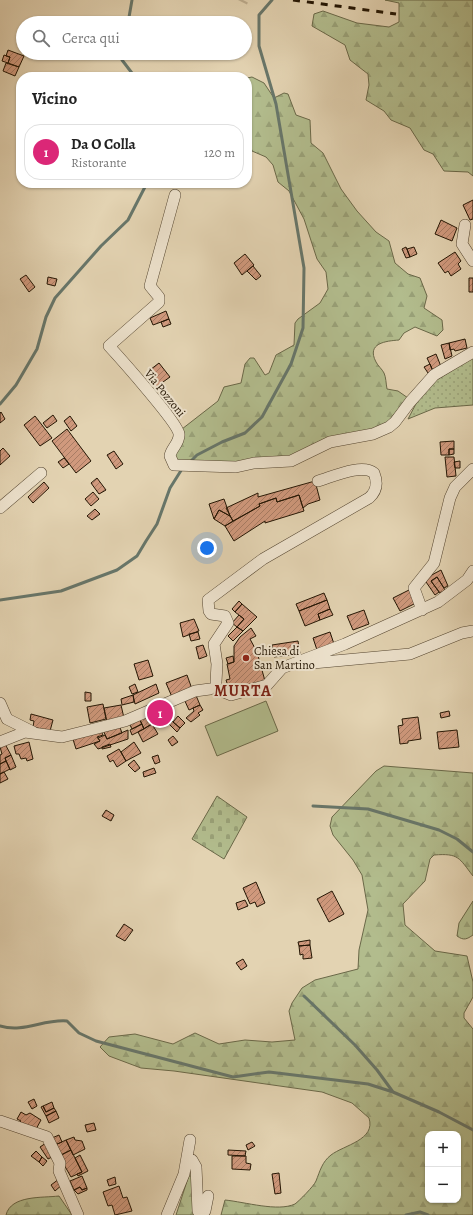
<!DOCTYPE html>
<html lang="it">
<meta charset="utf-8">
<style>
:root{--surface:#fff;--page:#f6f6f6;--text:#222;--muted:#767676;--line:#e0e0e0;--accent:#db2777}
body{margin:0;font-family:Alegreya,serif;background:var(--page);color:var(--text)}
.controls{position:absolute;right:12px;bottom:12px;display:grid;overflow:hidden;border-radius:8px;box-shadow:0 1px 3px #0004}
.controls button{width:36px;height:36px;display:grid;place-items:center;padding:0;border:0;border-bottom:1px solid var(--line);background:var(--surface);color:var(--text);font:20px sans-serif}
.you{position:absolute;left:207px;top:548px;width:14px;height:14px;margin:-10px;border:3px solid #fff;border-radius:50%;background:#1a73e8;box-shadow:0 0 0 6px #1a73e833}
.badge{display:grid;place-items:center;width:26px;height:26px;border-radius:50%;background:var(--accent);color:#fff;font-size:13px;font-weight:700}
.pin{position:absolute;translate:-50% -50%;border:2px solid #fff;box-shadow:0 1px 4px #0006}
.list{margin:0;padding:0;list-style:none}
h2{display:flex;justify-content:space-between;align-items:center;height:52px;margin:0;padding:0 16px;font-size:17px}
h2 small{font-size:13px;font-weight:400;color:var(--muted)}
.list li{display:grid;grid-template-columns:26px 1fr auto;gap:12px;align-items:center;box-sizing:border-box;height:56px;margin:0 8px 8px;padding:0 8px;border:1px solid var(--line);border-radius:16px}
.list b{display:block;font-size:15px;white-space:nowrap}
.list p{margin:0;font-size:13px;white-space:nowrap;color:var(--muted)}
.list em{font-size:13px;font-style:normal;color:var(--muted)}
.icon{flex:none;width:22px;height:22px;fill:none;stroke:currentColor;stroke-width:2;stroke-linecap:round;stroke-linejoin:round}
.map{position:relative;flex:none;width:473px;height:1215px;overflow:hidden}
.search{position:absolute;background:var(--surface);box-shadow:0 1px 3px #0004;left:16px;top:16px;width:236px;height:44px;display:flex;align-items:center;gap:10px;box-sizing:border-box;padding:0 14px;border-radius:22px;color:var(--muted);font-size:15px}
.panel{position:absolute;background:var(--surface);box-shadow:0 1px 3px #0004;left:16px;top:72px;width:236px;height:116px;border-radius:16px}
.map>svg:first-child{display:block}
</style>
<div class="map">
<svg width="473" height="1215" viewBox="0 0 473 1215">
<defs>
<pattern id="grass-dots" width="8" height="8" patternUnits="userSpaceOnUse"><rect width="8" height="8" fill="#b2bc8d"/><path d="M2 2h.1M6 6h.1" fill="none" stroke="#99a178" stroke-width="1.8" stroke-linecap="round"/></pattern>
<pattern id="forest-firs" width="22" height="20" patternUnits="userSpaceOnUse"><rect width="22" height="20" fill="#b2bc8d"/><path d="M5 1l3.5 6h-7zM16 11l3.5 6h-7z" fill="#99a178"/></pattern>
<pattern id="cemetery-stones" width="16" height="16" patternUnits="userSpaceOnUse"><rect width="16" height="16" fill="#b2bc8d"/><path d="M2 7V4a2 2 0 0 1 4 0v3zM10 15v-3a2 2 0 0 1 4 0v3z" fill="#99a178"/></pattern>
<pattern id="building-hatch" width="6" height="6" patternUnits="userSpaceOnUse"><rect width="6" height="6" fill="#d0997d"/><path d="M-1 1l2-2M0 6l6-6M5 7l2-2" fill="none" stroke="#a87c64"/></pattern>
</defs>
<rect width="100%" height="100%" fill="#e3d3b2"/>
<filter id="stains"><feTurbulence type="fractalNoise" baseFrequency=".005" numOctaves="4"/><feColorMatrix values="0 0 0 0 .2 0 0 0 0 .09 0 0 0 0 .02 0 0 0 .5 -.17"/></filter>
<radialGradient id="worn" r=".72"><stop offset=".6" stop-color="#630" stop-opacity="0"/><stop offset="1" stop-color="#630" stop-opacity=".3"/></radialGradient>
<path fill="url(#grass-dots)" stroke="#6a6848" d="M473,357v48l-38,3 -27,11 10,-19 15,-18z"/>
<path fill="url(#forest-firs)" stroke="#6a6848" fill-rule="evenodd" d="M385,0h88v176l-5,-4 -24,-1 -11,-17 -9,-4 -14,-22 -19,-8 -7,-9 -18,-11 3,-15 -1,-11 -18,-14 -5,-15 -33,-19 2,-12 9,-3 34,12 32,4 10,-5v-19z
M252,77l12,6 10,15 10,-5 4,1 8,21 14,5 1,23 12,10 18,36 16,22 19,21 13,9 6,22 13,11 12,4 7,18 -3,12 18,12 1,10 -6,6 -22,-9 -11,6 -5,7c-13,1 -33,3 -23,22 2,4 6,7 8,11 2,4 2,11 3,16l11,2 10,7 -24,28 -96,31 -51,6 -61,-2 -1,-8 7,-24 36,-28 6,-14 17,-4 4,-19 5,-6h4l11,17 4,-2 7,-18 18,-10 1,-22 3,-4 22,-16 8,-14 -2,-17 -9,-13 -13,-40 -15,-28 -11,-9 -5,-17 -7,-8 -14,-6 -5,-18v-55z
M384,766l89,7v103c-14,-18 -14,-23 -39,-21l-4,4 -5,22 -22,23 2,21 30,26 32,5 6,26v15l-9,16v5l9,11v186h-252l4,-15c20,2 53,12 70,4 4,-3 19,-18 21,-23 4,-10 6,-19 15,-26 13,-10 45,-15 38,-37l-17,-15 -30,-11 -148,-21 -33,-3 -32,-12 -9,-9 9,-10 26,-3 38,10 22,-11 24,11 26,-4 27,2 23,-2 -6,-29 3,-8 10,-15 13,-8 43,-11 1,-19 9,-40 -6,-35 -9,-15 -20,-25 -3,-9 2,-9 44,-46zM428,1134h30v66h-30z
M473,901v34c-6,4 -9,6 -16,1l2,-13z
M190,1172l5,4 2,39h-21z
M59,1196l13,19h-66c5,-20 36,-17 53,-19z"/>
<path fill="url(#cemetery-stones)" stroke="#6a6848" d="M217,796l30,21 -23,42 -32,-20z"/>
<path fill="#b2bc8d" stroke="#6a6848" d="M266,701l12,30 -61,25 -12,-30z"/>
<g fill="none" stroke-linecap="round" stroke-linejoin="round">
<path stroke="#67766a" stroke-width="3" d="M128,23l4,-23
M122,53v7l13,17
M0,404l16,-19 21,-36 9,-32 9,-19 46,-52 27,-26 19,-37
M189,463l8,-8 25,-13 23,-9 17,-16 29,-53 12,-36 1,-60 -28,-164 -17,-58v-31l13,-15
M0,600l61,-9 56,-21 20,-14 9,-15 11,-17 13,-36 12,-19
M313,806l55,3 71,21 18,9 16,13
M304,996l51,49 22,25 16,22
M0,1026c24,7 43,-7 67,-5l12,12 17,8 137,36 36,-5 99,12 25,8 46,20 34,18
M406,1215l14,-3 8,3"/>
</g>
<path fill="url(#building-hatch)" stroke="#231503" d="M8,50l16,6 -5,11 -11,-4 2,-6 -4,-1z
M4,55l6,2 -2,6 -6,-2z
M6,63l13,4 -4,9 -12,-5z
M473,200v19l-3,1 -7,-15z
M441,220l16,8 -5,13 -17,-7z
M406,247l4,10 -4,1 -4,-9z
M414,247l3,7 -7,3 -3,-8z
M455,252l6,9 -3,3 3,5 -10,7 -3,-5 -3,2 -7,-10z
M245,254l9,11 -12,10 -8,-12z
M253,266l8,10 -5,4 -9,-9z
M26,275l9,12 -6,5 -9,-13z
M48,277l9,2 -2,7 -8,-2z
M469,278h4v14h-4z
M166,311l3,8 -16,6 -3,-7z
M169,319l2,5 -8,3 -2,-5z
M465,339l2,9 -12,3 -1,-2 -4,1 -1,-7z
M449,343l3,13 -7,3 -4,-14z
M436,354l6,15 -8,4 -7,-15z
M159,363l11,14 -14,10 -10,-14z
M430,364l3,7 -5,2 -4,-6z
M1,412l4,7 -5,4v-10z
M53,415l4,6 -10,7 -4,-5z
M35,416l17,22 -12,8 -16,-21z
M70,416l7,10 -6,5 -7,-10z
M67,429l24,32 -15,12 -24,-32z
M454,441v8h-5v6h-8l-1,-13z
M3,448l7,8 -10,9v-14z
M449,449h5v5l-5,1z
M114,451l9,13 -7,5 -9,-14z
M445,457h9l2,19 -9,1z
M64,458l5,6 -6,4 -5,-6z
M460,461v7h-5l-1,-6z
M97,478l9,12 -7,4 -8,-11z
M315,481l5,19 -12,4 -5,4 -4,-13 -22,7 -1,-4 -17,6 1,2 -27,15 -7,-13 32,-15v4z
M44,482l5,6 -16,15 -5,-6z
M93,492l6,7 -8,7 -6,-7z
M299,495l5,16 -39,12v-2l-31,20 -9,-15 35,-20 -1,-2 17,-6 1,4z
M224,499l6,17 -11,-6 -5,9 -5,-15z
M95,509l5,5 -8,6 -5,-4z
M219,510l11,6 3,5 -8,5 -11,-7z
M441,570l7,16 -4,2 -7,-11 -6,4 8,11 -4,3 -11,-16z
M437,577l8,13 -5,3 -9,-12z
M409,590l7,13 -16,8 -7,-13z
M324,593l3,7 -28,11 -3,-7z
M327,600l3,9 -12,5 2,6 -15,6 -6,-15z
M239,601l3,3 -7,8 -3,-3z
M242,604l15,13 -14,14 -6,-4 7,-8 -9,-7z
M330,609l3,6 -13,5 -2,-6z
M364,610l5,14 -16,6 -6,-14z
M239,615l5,4 -7,8 -5,-4z
M194,619l5,12 -16,6 -3,-14z
M237,627l6,4 -10,10 -5,-5z
M251,628l5,8 -6,3 7,13 8,29 -36,8 -3,-9 4,-1 -3,-15 7,-2v-16l6,-9z
M198,632l2,7 -9,2 -2,-7z
M330,632l4,12 -17,6 -4,-12z
M298,641l2,13 -26,3 -2,-12z
M203,645l4,11 -8,3 -3,-12z
M233,656l1,6 -6,2 -2,-6z
M148,660l5,16 -14,4 -5,-16z
M187,675l5,14 -20,8 -6,-14z
M135,684l3,8 -6,2 -3,-7z
M156,684l3,9 -24,11 -2,-9z
M85,692l6,1v8h-6z
M195,693l5,12 -11,5 -5,-11z
M133,695l1,7 -12,3 -1,-6z
M103,704l3,15 -16,4 -3,-16z
M121,705l3,13 -17,4 -3,-14z
M200,705l3,5 -5,3 2,2 -9,7 -5,-4 8,-7 -1,-3z
M167,707l3,4 -17,12 -6,-10z
M449,711l1,5 -9,2 -1,-5z
M147,713l6,10 -9,6 -5,-11z
M31,714l22,6 -3,11 -17,-4 1,-6 -4,-1z
M178,716l7,7 -5,5 -7,-6z
M418,717l3,22 -13,2v2l-8,1 -2,-18 5,-1 -1,-6z
M139,718l3,6 -10,5 -3,-6z
M172,721l8,7 -3,4 -8,-8z
M142,724l2,5 -12,6 -2,-5z
M152,724l6,10 -15,8 -5,-10z
M119,725l3,8 -15,6 -4,-9z
M100,729l3,6 -6,2 3,4 -24,8 -4,-13z
M128,730v9l-30,10 -4,-5 6,-3 -2,-3 7,-3 2,4z
M457,730l2,17 -20,2 -2,-17z
M173,736l5,6 -6,4 -4,-6z
M29,742l4,17 -6,2 -1,-3 -5,1 -2,-5h-3l-2,-8z
M134,742l7,11 -15,8 -5,-9z
M5,744l6,11 -6,3 1,3 -6,3v-9l2,-1 -2,-7z
M110,744l1,3 -9,2v-2z
M119,749l7,12 -9,6 -4,-7 -3,2 -3,-6z
M11,755l5,12 -6,3 -5,-12z
M158,755l2,7 -5,2 -3,-7z
M134,760l6,8 -5,4 -7,-7z
M6,761l4,8 -10,5v-10z
M154,768l2,5 -12,4 -1,-5z
M4,772l4,7 -8,4v-9z
M106,810l8,5 -3,6 -9,-5z
M256,882l9,21 -8,4 -2,-5 -5,2 -7,-16z
M332,891l12,23 -15,8 -12,-23z
M245,900l3,6 -10,4 -2,-7z
M124,924l9,6 -8,11 -9,-5z
M310,940v5l-11,1 -1,-4z
M310,945l2,13 -9,1v-5l-3,1 -1,-9z
M243,959l4,7 -6,4 -5,-7z
M34,1099l3,7 -5,3 -4,-7z
M52,1102l2,6 -8,4 -3,-6z
M43,1106l3,6 8,-4 2,3 -10,5 -5,-9z
M56,1111l3,7 -10,5 -3,-7z
M21,1112l5,3 4,-2 11,7 -6,11 -16,-8 2,-2 -4,-2z
M94,1123l2,7 -9,2 -2,-7z
M59,1135l3,7 -7,3 -3,-7z
M74,1137l1,3 7,1 3,8 -12,6 -7,-15z
M66,1140l5,10 -10,5 -6,-10z
M252,1142l3,4 -7,4 -2,-5z
M46,1143l8,13 -6,3 -8,-12z
M71,1150l11,22 -11,5 -8,-14 -2,-8z
M228,1150l18,1 -1,5 -17,-1z
M36,1151l6,6 -3,5 -8,-6z
M80,1155l8,16 -10,5 -1,-2 5,-2 -7,-14z
M232,1156h14v7l5,1 -1,6 -18,-1z
M42,1157l5,4 -4,5 -4,-4z
M279,1173l2,20 -6,1 -3,-20z
M82,1176l5,12 -5,2 -2,-3 -6,3 -4,-9z
M115,1177l1,7 -7,2 -2,-6z
M59,1179l4,5 -8,7 -4,-6z
M119,1186l4,12 4,-1 5,14 -17,4 -3,-10 -4,1 -5,-14z
M80,1187l2,3 5,-2v2l-9,4 -4,-4z"/>
<g fill="none" stroke-linecap="round" stroke-linejoin="round">
<path stroke="#bdad8f" stroke-width="11" stroke-dasharray="11 5.5" stroke-linecap="butt" d="M242,2l1,-2"/>
<g stroke="#53442f" stroke-width="12">
<path id="street" d="M175,195l-25,91 9,11v5l-50,44c11,12 69,77 70,88 1,9 -8,14 -9,22l4,9 62,2 18,-4 37,-2 39,-19 43,-8 16,-7 6,-5 15,-20 24,-27 39,-23
M465,225l-3,19 11,17
M0,508l41,-35
M422,610l-8,-22 20,-25 16,-65 5,-11 18,-18
M302,664l108,-10 52,-21 11,-2
M216,682l1,-18 -3,-20 14,-21 -3,-7 -14,-2 -2,-3 -1,-11 55,-41 106,-61c8,-7 9,-15 5,-25 -12,-10 -42,4 -56,8
M221,691l10,4 36,-10 15,-17 63,-24 93,-42 29,-22 6,-9
M0,703l7,16 26,13
M0,742l25,-10 37,5 28,-7 35,-9 70,-30 15,-2
M0,1121l47,16 13,26 -1,8 19,44
M187,1160h5l4,7 2,44 3,3 4,-3 3,-15
M167,1215l17,-41 6,-34"/>
</g>
<use href="#street" stroke="#ede2cd" stroke-width="11"/>
<path stroke="#231503" stroke-width="3" stroke-dasharray="7 7" stroke-linecap="butt" d="M293,0l103,14"/>
</g>
<circle fill="#8f2418" stroke="#ede2cd" stroke-width="1.5" cx="246" cy="658" r="4"/>
<g text-anchor="middle" dominant-baseline="central" stroke-width="4" stroke-linejoin="round" paint-order="stroke">
<g font-size="12" fill="#231503" stroke="#ede2cd">
<text transform="translate(165 393) rotate(51)">Via Pozzoni</text>
</g>
<g font-size="12" fill="#231503" stroke="#ede2cd" text-anchor="start">
<text x="254" y="651">Chiesa di<tspan x="254" dy="14">San Martino</tspan></text>
</g>
<g font-size="16" font-weight="bold" letter-spacing="1" fill="#7a1f14" stroke="#ede2cd">
<text x="243" y="691">MURTA</text>
</g>
</g>
<rect width="100%" height="100%" filter="url(#stains)"/>
<rect width="100%" height="100%" fill="url(#worn)"/>
</svg>
<div class="controls">
<button>+</button>
<button>−</button>
</div>
<div class="you"></div>
<div class="pin badge" style="left:160px;top:713px">1</div>
<div class="search"><svg class="icon" aria-label="search" viewBox="0 0 24 24"><circle cx="10" cy="10" r="6"/><path d="M15 15l6 6"/></svg>Cerca qui</div>
<section class="panel">
<h2>Vicino<small></small></h2>
<ul class="list">
<li><span class="badge">1</span><div><b>Da O Colla</b><p>Ristorante</p></div><em>120 m</em></li>
</ul>
</section>
</div>
